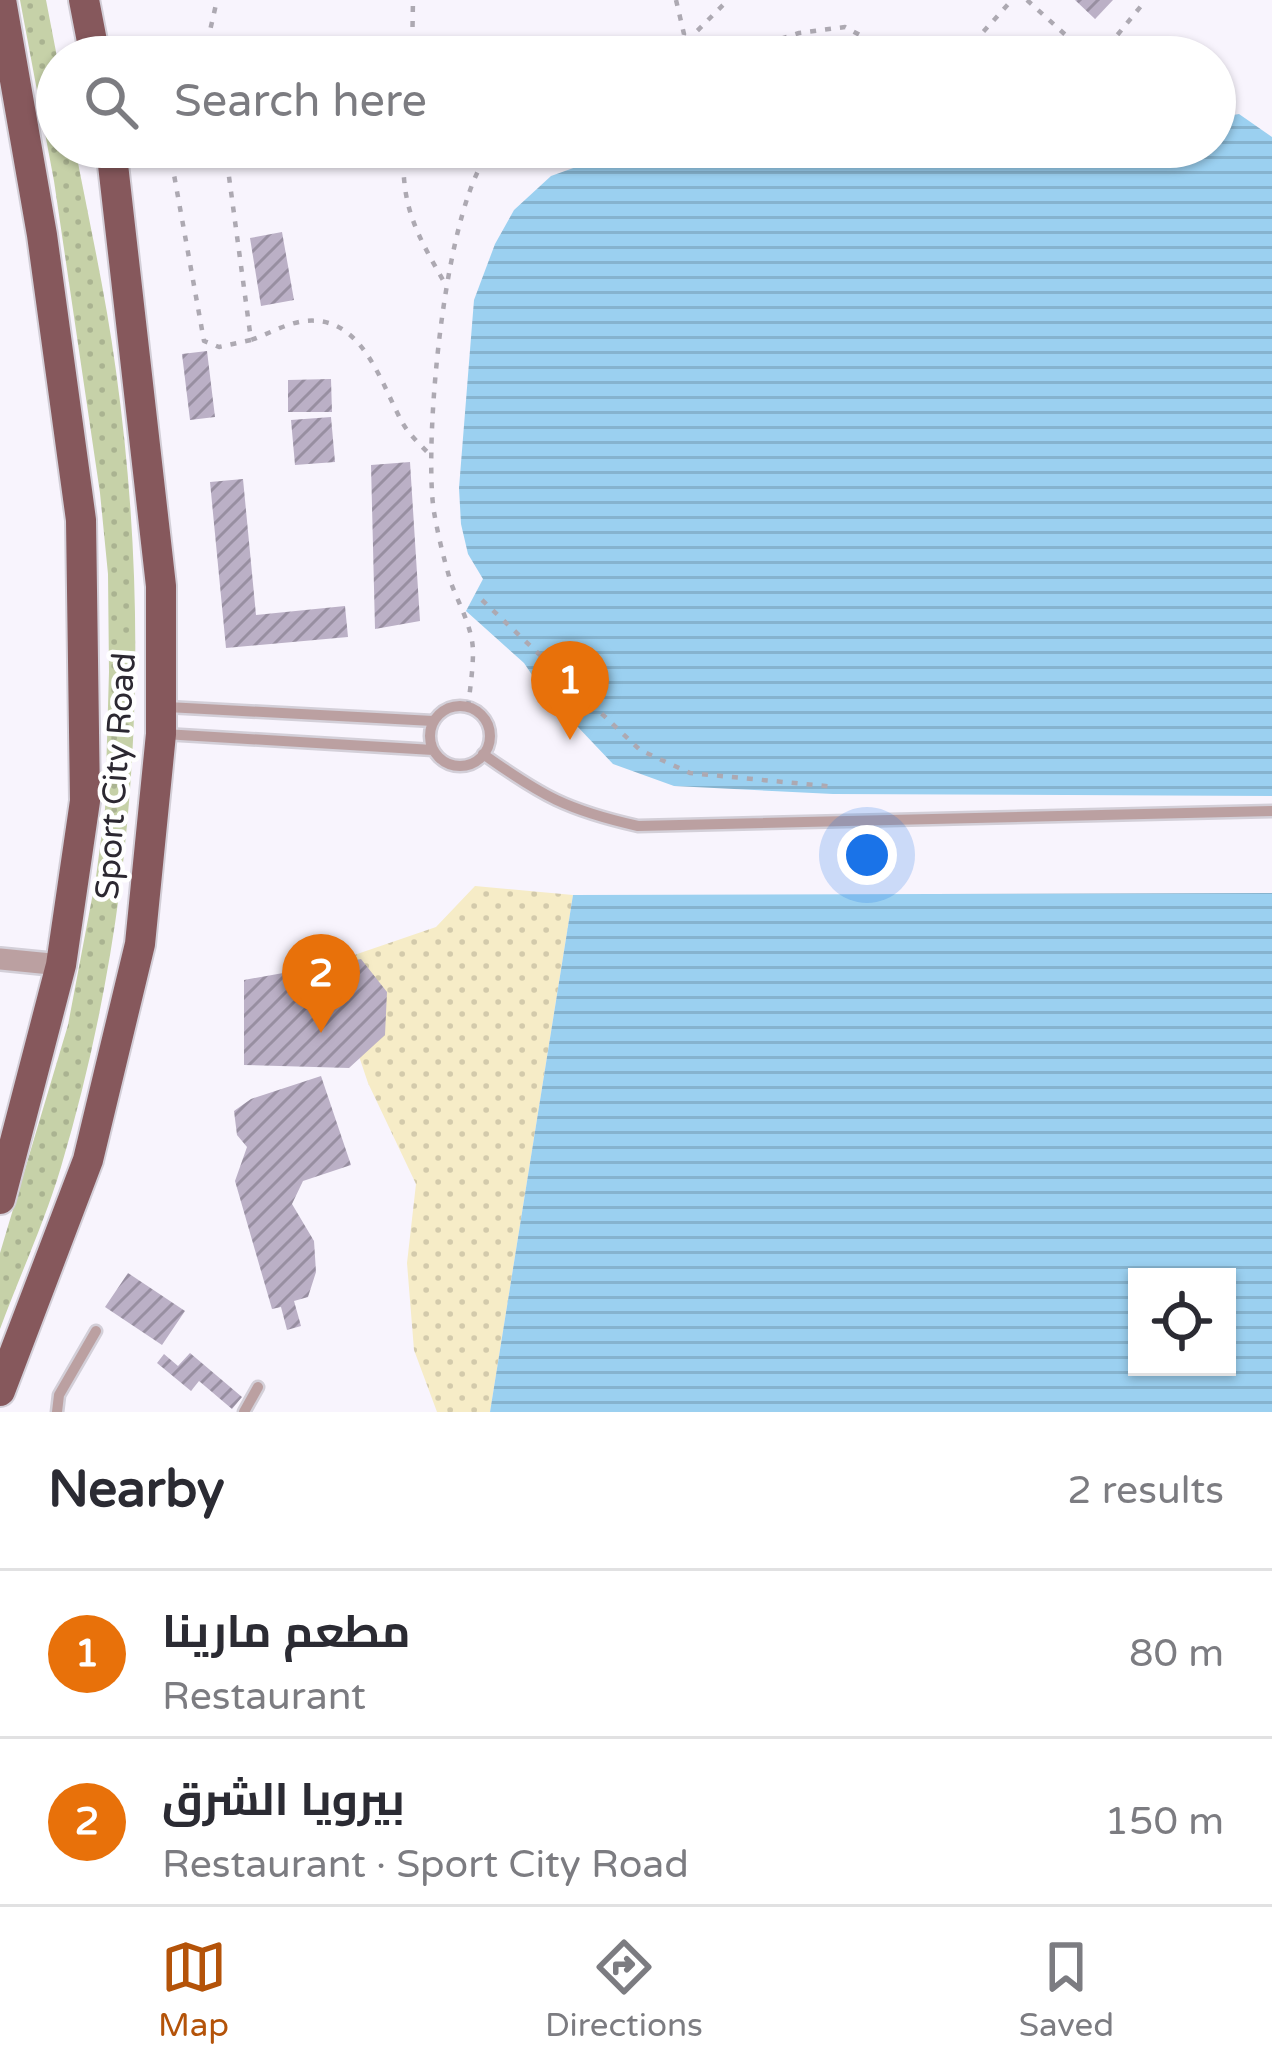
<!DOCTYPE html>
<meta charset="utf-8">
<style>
:root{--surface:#fff;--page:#f7f7f7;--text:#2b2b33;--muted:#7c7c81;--line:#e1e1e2;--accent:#b45309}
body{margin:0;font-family:"Varela Round",Cairo,sans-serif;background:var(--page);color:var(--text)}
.controls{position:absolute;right:36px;bottom:36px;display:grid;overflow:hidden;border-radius:0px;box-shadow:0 3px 9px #0004}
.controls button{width:108px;height:108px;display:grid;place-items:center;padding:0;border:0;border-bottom:3px solid var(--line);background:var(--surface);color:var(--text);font:60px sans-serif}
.you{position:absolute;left:867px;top:855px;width:42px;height:42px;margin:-30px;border:9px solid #fff;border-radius:50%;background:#1a73e8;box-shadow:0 0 0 18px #1a73e833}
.badge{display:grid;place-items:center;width:78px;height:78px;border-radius:50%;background:var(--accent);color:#fff;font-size:39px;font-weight:700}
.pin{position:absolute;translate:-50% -99px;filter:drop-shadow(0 3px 6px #0008)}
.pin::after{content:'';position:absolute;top:63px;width:42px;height:36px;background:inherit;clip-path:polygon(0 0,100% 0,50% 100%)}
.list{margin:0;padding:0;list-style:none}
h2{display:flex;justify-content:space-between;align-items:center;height:156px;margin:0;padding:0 48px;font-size:51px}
h2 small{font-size:39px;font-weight:400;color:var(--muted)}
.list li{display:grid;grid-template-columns:78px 1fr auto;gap:36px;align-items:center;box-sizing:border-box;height:168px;padding:0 48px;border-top:3px solid var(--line)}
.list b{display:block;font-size:45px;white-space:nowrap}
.list p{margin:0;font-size:39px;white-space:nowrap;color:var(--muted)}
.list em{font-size:39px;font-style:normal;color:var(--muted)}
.icon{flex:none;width:66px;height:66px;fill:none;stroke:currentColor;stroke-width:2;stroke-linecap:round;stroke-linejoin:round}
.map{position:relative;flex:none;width:1272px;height:1412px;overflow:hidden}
.search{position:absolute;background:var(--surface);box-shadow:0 3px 9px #0004;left:36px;right:36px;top:36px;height:132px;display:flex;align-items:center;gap:30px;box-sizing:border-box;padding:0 42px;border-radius:66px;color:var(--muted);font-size:45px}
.sheet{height:492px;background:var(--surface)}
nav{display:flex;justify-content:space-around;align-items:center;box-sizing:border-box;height:168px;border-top:3px solid var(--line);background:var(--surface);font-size:33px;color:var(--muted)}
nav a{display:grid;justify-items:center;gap:6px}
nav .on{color:var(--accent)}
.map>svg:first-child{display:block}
</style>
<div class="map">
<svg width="1272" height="1412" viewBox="0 0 1272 1412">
<defs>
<pattern id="grass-dots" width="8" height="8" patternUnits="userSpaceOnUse" patternTransform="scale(3)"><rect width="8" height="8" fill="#c6d1a8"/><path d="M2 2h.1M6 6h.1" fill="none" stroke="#aab391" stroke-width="1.8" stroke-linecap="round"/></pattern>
<pattern id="sand-dots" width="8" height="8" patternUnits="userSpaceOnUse" patternTransform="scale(3)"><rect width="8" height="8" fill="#f6ecc7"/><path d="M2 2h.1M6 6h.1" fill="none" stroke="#d3caab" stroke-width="1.8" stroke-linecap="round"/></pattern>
<pattern id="water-rules" width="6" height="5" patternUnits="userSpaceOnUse" patternTransform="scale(3)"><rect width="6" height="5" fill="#9bd0f0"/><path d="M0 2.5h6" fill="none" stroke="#86b3ce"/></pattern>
<pattern id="building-hatch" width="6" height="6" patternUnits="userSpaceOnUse" patternTransform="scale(3)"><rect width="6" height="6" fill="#bbb0c6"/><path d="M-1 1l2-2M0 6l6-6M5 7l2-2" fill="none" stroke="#988fa1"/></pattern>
</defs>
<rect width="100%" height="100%" fill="#f8f4fd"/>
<path fill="url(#grass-dots)" d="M20,0h26l11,57v90h18c14,74 31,149 41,224 37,266 22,538 -55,796 -16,54 -41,108 -61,162v-76l68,-228 28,-148 9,-68 4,-137 -1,-98 -8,-81 -46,-312z"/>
<path fill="url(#sand-dots)" d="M475,886l98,9 -83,517h-53l-23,-62 -7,-87 9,-79 -48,-101 -40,-119 108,-37z"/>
<path fill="url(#water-rules)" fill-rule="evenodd" d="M1239,114l33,23v659l-439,-2 -159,-8 -61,-22 -37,-39 -7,5 -45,-67 -58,-52 17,-32 -15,-25 -7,-30 -2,-36 15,-188 21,-56 19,-34 37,-34 81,-29h583v-29z
M1272,893v519h-782l83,-517zM1227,1277v90h-90v-90z"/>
<path fill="url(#building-hatch)" d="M1075,0h38l-18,19z
M282,232l12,68 -33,6 -11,-68z
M207,351l8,66 -25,3 -8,-66z
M331,379l1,33h-44v-32z
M331,417l4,45 -40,3 -4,-45z
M410,462l10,159 -45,8 -4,-164z
M243,479l13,136 89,-9 3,31 -122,11 -16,-166z
M361,959l26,33 -2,43 -36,33 -105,-3v-85z
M321,1076l30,89 -48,16 -11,23 22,37 2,31 -8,25 -14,4 7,25 -14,4 -6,-23 -9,2 -37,-128 12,-34 -10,-12 -3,-24 17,-12z
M128,1273l57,38 -23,34 -57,-38z
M190,1353l52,44 -10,12 -33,-28 -8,10 -34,-28 7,-9 14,12z"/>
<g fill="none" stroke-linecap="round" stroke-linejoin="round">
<g stroke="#d3cfd8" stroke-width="15">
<path id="service" d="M430 736a30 30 0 1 1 60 0a30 30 0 1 1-60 0Z
M167,707l266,14
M164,734l269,16
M483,754c59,42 84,56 155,72l634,-15
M57,1412l2,-17 37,-64
M244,1412l14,-25"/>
</g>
<g stroke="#d3cfd8" stroke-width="26">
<path id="minor" d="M0,959l61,6"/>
</g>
<g stroke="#d3cfd8" stroke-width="34">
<path id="primary" d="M84,0l11,57
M0,1199l61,-234 24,-164 -4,-281 -39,-285 -41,-235
M0,1391l88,-231 52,-216 21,-210v-148l-50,-439"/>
</g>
<path stroke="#ada9b2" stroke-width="4.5" stroke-dasharray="6 9" stroke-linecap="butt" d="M676,0l8,34 -4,18
M1027,0l54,49 14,7 10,-6 41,-50
M680,55l17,-24 31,-31
M204,57l13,-57
M412,57l1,-57
M724,57l75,-24 46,-6 56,30
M915,57l59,-15 38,-42
M169,147l35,194 15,6 32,-7
M225,147l26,193c17,-6 36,-17 54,-19 57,-6 75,60 97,101 7,13 20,24 30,35
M404,147c-4,61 14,89 43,140
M482,600l158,150 50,23 146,14
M468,707c2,-18 5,-37 5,-55 0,-23 -14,-48 -22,-69 -7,-23 -13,-48 -17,-71 -11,-69 11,-318 60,-365"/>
<use href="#service" stroke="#bba0a1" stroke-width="10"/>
<use href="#minor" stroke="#bba0a1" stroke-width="21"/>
<use href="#primary" stroke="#86585c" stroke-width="30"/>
</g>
<g text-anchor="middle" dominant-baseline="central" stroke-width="9" stroke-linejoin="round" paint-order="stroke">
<g font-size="33" fill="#2c2831" stroke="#fff">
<text transform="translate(116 776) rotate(-86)">Sport City Road</text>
</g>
</g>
</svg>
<div class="controls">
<button><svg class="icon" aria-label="locate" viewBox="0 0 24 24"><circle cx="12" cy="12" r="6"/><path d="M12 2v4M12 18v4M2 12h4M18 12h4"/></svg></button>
</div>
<div class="you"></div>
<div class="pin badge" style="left:570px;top:740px;background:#e8710a">1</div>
<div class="pin badge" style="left:321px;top:1033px;background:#e8710a">2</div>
<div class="search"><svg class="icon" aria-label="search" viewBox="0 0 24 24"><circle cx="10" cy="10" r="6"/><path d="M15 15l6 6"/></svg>Search here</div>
</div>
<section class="sheet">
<h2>Nearby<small>2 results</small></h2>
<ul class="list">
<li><span class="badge" style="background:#e8710a">1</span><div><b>مطعم مارينا</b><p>Restaurant</p></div><em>80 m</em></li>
<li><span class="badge" style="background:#e8710a">2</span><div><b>بيرويا الشرق</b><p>Restaurant · Sport City Road</p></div><em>150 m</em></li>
</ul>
</section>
<nav>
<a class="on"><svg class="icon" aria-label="map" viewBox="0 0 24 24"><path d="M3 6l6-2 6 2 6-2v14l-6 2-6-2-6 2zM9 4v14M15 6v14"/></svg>Map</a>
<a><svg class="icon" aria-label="directions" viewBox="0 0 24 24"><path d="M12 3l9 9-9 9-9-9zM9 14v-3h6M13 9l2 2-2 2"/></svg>Directions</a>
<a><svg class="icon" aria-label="saved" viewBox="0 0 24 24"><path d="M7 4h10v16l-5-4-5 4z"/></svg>Saved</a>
</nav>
